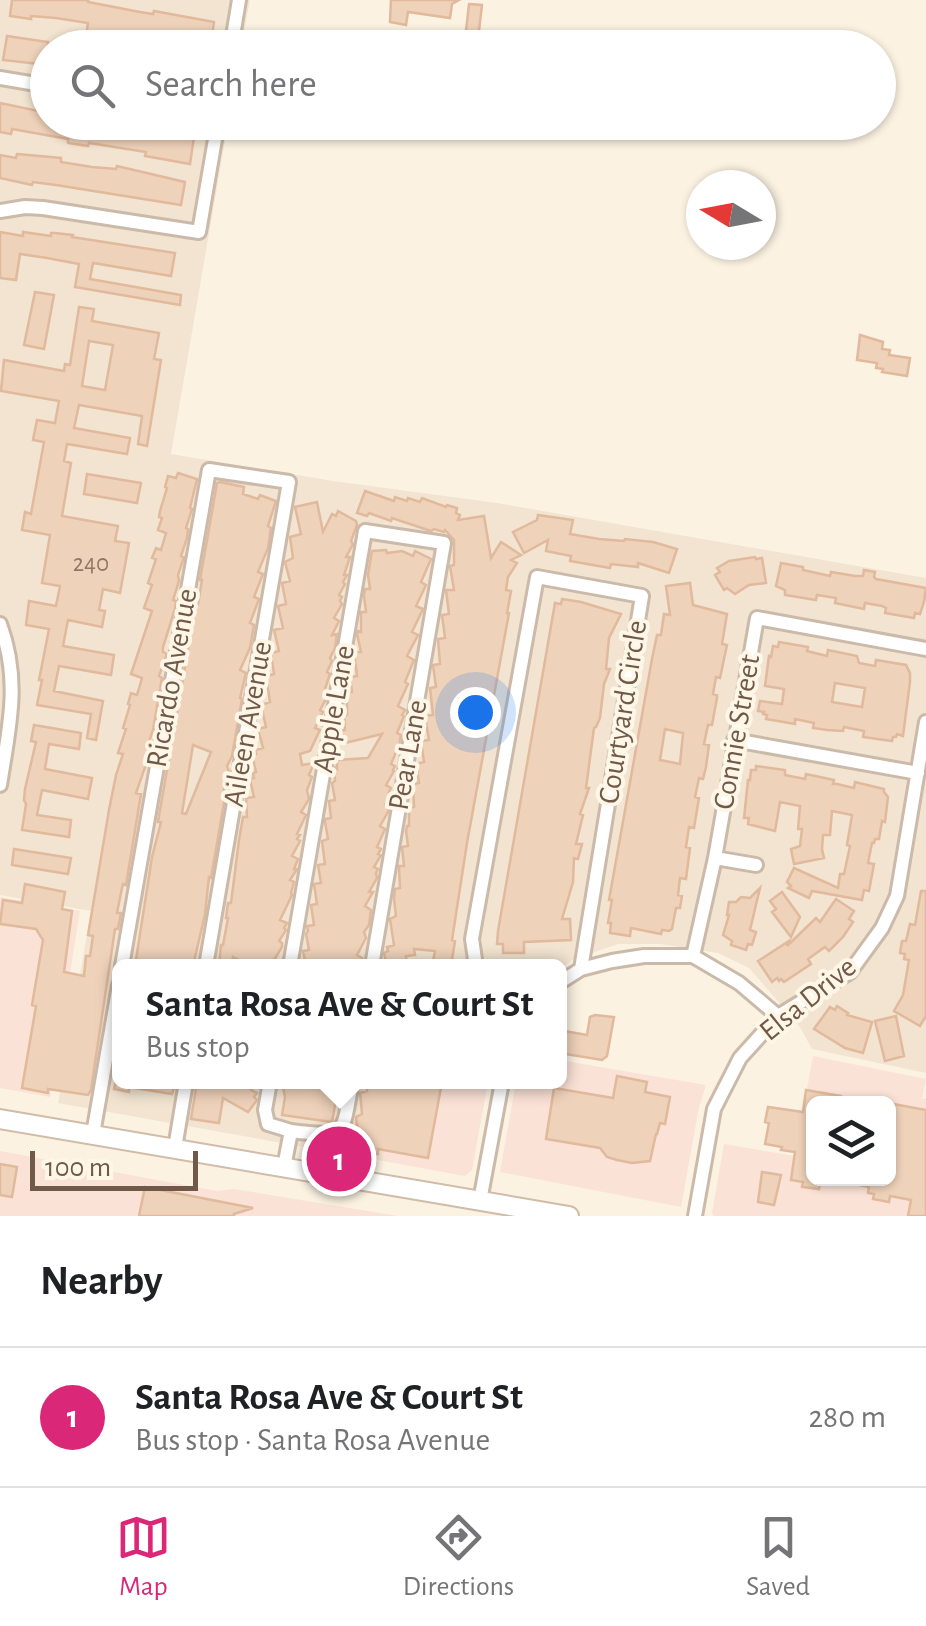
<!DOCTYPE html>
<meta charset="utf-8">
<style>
:root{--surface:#fff;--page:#f2f2f2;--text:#202124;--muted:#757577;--line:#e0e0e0;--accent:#db2777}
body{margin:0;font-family:"Alegreya Sans",sans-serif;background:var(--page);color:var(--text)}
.controls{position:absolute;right:30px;bottom:30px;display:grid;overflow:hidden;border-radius:15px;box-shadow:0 2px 8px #0004}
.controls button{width:90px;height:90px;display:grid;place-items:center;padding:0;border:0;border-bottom:2px solid var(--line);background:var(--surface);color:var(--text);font:50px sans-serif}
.compass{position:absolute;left:686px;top:170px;width:90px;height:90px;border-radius:50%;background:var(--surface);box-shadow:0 2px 8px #0004;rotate:280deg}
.scale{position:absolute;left:30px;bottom:25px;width:168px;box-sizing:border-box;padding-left:10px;border:5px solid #71594a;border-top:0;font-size:28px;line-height:35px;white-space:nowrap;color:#71594a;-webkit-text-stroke:8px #fef6e7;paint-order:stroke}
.you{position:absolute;left:475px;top:712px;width:35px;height:35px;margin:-25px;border:8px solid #fff;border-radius:50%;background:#1a73e8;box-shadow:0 0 0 15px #1a73e833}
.badge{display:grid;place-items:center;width:65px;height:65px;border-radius:50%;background:var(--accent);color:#fff;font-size:32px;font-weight:700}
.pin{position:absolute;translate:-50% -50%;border:5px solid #fff;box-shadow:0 2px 10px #0006}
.popup{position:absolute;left:112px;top:959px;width:455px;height:130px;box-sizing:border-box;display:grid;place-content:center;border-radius:15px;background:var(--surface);filter:drop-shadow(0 2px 8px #0005);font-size:32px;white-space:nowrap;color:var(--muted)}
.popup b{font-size:38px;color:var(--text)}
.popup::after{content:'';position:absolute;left:50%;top:100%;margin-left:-20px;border:20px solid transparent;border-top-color:var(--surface)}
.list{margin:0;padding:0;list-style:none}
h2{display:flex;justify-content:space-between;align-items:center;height:130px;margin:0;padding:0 40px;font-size:42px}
h2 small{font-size:32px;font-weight:400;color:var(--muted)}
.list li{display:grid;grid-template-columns:65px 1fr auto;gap:30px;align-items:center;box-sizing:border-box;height:140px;padding:0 40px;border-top:2px solid var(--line)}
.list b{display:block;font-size:38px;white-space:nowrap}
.list p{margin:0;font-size:32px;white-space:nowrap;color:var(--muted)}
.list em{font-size:32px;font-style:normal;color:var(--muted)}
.icon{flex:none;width:55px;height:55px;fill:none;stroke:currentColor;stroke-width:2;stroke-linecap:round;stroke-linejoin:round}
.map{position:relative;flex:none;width:926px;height:1216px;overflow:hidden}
.search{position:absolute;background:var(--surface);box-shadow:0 2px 8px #0004;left:30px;right:30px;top:30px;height:110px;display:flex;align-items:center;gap:25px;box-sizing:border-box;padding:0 35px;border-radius:55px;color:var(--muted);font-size:38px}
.sheet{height:270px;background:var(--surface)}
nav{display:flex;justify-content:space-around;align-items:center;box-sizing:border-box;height:140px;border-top:2px solid var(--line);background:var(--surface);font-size:28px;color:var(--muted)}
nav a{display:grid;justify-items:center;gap:5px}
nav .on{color:var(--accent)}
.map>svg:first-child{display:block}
</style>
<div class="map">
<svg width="926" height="1216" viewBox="0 0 926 1216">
<rect width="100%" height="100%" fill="#fbf2e2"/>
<path fill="#f2e4d0" d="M0,0h250l-9,47 -193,1v74l180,1 -57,331 162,27 164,22 429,75v495l-114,-24 -12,-22 -51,-59 -31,-15 -58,-9h-42l-46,16 -13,10v-4h-440v116h278l-14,79 -325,-58 33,-192 -91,-16z"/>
<path fill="#fbe2d6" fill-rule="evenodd" d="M0,897l80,14 -30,186 -50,-9z
M813,1056l113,23 -4,20 4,-1v118h-212l-2,-3 12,-69 71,12zM814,1104h74v74h-74z
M559,1060l147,25 -7,22 -18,100 -181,-35 16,-90h43z
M397,1082h91l-16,88 -7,6 -82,-15z
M0,1151l217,40 17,-2 164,27h-398z"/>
<path fill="#efd2ba" stroke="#e1b99c" stroke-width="2.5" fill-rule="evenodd" d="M12,0h76v2l52,10 13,2 1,-3 60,11 -4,26 -22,-2 1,-3 -56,-11 -1,6 -6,-1 -1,11h-41l4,-25 -32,-5 -25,-2v3l-21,-3z
M391,0h68l-7,4 -2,14 -42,-6 -2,13 -16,-3z
M469,4l13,1 -5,43h-13z
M7,36l41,6v23l-45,-5z
M0,103l48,10v9l76,3 70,12 -4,27 -45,-8 1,-4 -57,-9 -1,3 -20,-3v-4l-56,-10 -1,5 -11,-2z
M436,122h44l-2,12 -42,-6z
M17,154l44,4v4l31,5 24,2 1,-3 68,16 -4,23 -125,-20 -23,-3 -1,3 -32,-7v-23l16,3z
M0,232l23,4v-4l28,4v-3h4l18,2 -1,2 103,16 -4,23 -78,-13 -3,16 91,16 -1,10 -105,-18 4,-23 -32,-6 -27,-4 -4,26 -16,-2z
M35,292l19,3 -10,54 -20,-4z
M79,307l15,2 -2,12 67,12 -5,26 7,1 -14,86 -9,-2 4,-28 -63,-11 -5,23 56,10 -3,16 -60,-10 -3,17 7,2 -9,53 56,10 -3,15 14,2 -9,50 -17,-4 -4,21 6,1 -3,16 -34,-7 -5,26 51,9 -3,20 -52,-9 -5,25 49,10 -7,39 -9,-2 4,-24 -54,-9 5,-25h-3l10,-51 -23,-4 3,-24 27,5 4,-20 -18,-3 8,-48 -28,-5 3,-18 6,2 13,-72 -11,-2 4,-20 18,3 4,-22 -58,-10 3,-31 60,11 1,-7 5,1zM89,341l24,4 -8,45 -23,-4z
M860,335l23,7 -1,7 8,1 -1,5 21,3 -3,18 -25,-4 1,-3 -7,-1 1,-5 -20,-3z
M178,473l19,6 -7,29 2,1 -6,19 2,1 -1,9 -6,18 3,1 -6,18 1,6 -6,19 3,1 -1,8 -12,38v5l4,2 -8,22 3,2 -9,52 -5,15h3l-2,11 -13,37 5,1 -15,91 -3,-1 -1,4 -5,25h4l-3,16h-3l-24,161 -3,5 -40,-6v4l-26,-5 14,-82 -4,-1 11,-65 -7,-11 -36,-5 3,-24 19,3 3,-19 40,8 -3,17 10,2 -8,61 20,4 2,-20h4l3,-20 -5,-1 21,-125 7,-35 7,-21 -5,-1 8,-24 -3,-1 7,-23 -2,-1 3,-11 6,2 5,-17 -11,-4 21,-63 -8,-3 8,-23 -4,-2 8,-24 -4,-1 4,-10 5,2 5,-17 -8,-3 4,-12 -3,-1 1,-6 7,-23 -2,-1 3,-11 8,2z
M87,474l54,9 -4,20 -53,-9z
M220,482l24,5 -1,7 15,5 2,-4 16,6 -8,25 3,2 -3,20 -10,24 5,2 -9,23 5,2 -9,24 4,2 -4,23 -10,22 6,3 -6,25 2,1 -10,57 -5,10 2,6 -7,24 3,1 -14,81 -2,-1 -4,37 -12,52h-58l17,-109 9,-35h-3l2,-12 36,-206h2l4,-24h-2l16,-91 1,-6zM193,745l18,7 -25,62 -4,-1z
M365,491l29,10 1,-4 12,4 1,-3 12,4 2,-4 24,9 1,-2 10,3 -1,5 4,2 -2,5 26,-4 7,42 10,-16 20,13 -10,5 6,3 -9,14 -2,13 5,1 -4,22h2l-42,230 -15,97 3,1 -4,25h-19l3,-15 -21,-2 1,6 -9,1 1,10h-20l-3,-13 4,-2 -1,-4 7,-2 -4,-26 6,-3 -2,-17 1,-10 5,-1 -1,-22h5l-2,-19 6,-1 -2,-15 1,-5h2v-19h5l-1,-23 6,-1 -3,-19 8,-2 -3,-21 8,-1 -4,-24 8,-1 -3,-27 6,-1 -3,-22 7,-1 -2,-25 7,-1 -3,-23 7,-1 -3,-24h8l-4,-24 4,-1v-25l-9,-10 -1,2 -10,-3 -3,2 -39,-13 -1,3 -22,-8 -2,3 -10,-3z
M317,502l6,30 9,-18 4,2 2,-5 18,10 1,4 -6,16 2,3 -7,13h4l-6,18h3l-4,7 2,2 -6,11 3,2 -2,4 2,3 -8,14 5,3 -7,14 5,-1 -2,14 -5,10 2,3 -5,11 3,2 -6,18 2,7 -6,11 3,2 -8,16 5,2 -10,21 -10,3 2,11 12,-2 -5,12 3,2 -5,13 2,9 -8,13 5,3 -9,19 3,1 -3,4 3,2 -8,15 6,3 -4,10h3l-7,11 4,2 -3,11 1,2 -12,25 7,3 -3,5 2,2 -7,11 3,2v4l-8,13 6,4v2h-29l-18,-9 -1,9h-13l2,-21h2l5,-27h-2l2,-15h3l8,-63 4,-23h4l-1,-19 8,-1 -4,-18 4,-1 -1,-5 3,-1 -4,-17 4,-1 -1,-4 8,-2 -5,-19 8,-2 -5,-22 9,-3 -4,-26 8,-2 -3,-21 8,-2 -5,-21 9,-2 -5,-22 8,-2 -4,-21 8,-2 -5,-19 8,-4 -3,-21 11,-3 -6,-27z
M538,515l35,5 -3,14 29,5 25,2 1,-2 28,3 24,7 -8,24 -31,-10v4l-27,-3 -1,4 -40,-7 1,-5 -25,-5 2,-11 -24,13 -11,-21 24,-12z
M386,550l1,3 15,-2 11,5 2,-5 16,8 -10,23 5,3 -10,21 7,3 -1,2 -10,21 6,3 -11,21 7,4 -9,22 3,2 -10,22 7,4 -3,5 2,1 -7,17 4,2 -2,10 -8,19 4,2 -2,4 1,1 -8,14 5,3 -2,4 2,2 -6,11 4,2 -1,5 -8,14 5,3 -8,18 4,2 -3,5 3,1 -7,12 4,2 -2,4 1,5 -8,14h4l-8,14 6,4 -2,15 -5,7 2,6 -9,17 5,3 -4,8h-52l-3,-15 6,-1 -3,-16 2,-3 -1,-5 7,-1 -3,-20 6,-1 -3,-20 7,-1 -3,-18 7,-1 -3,-23 6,-2 -3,-17v-3l6,-1 -2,-17 6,-1 -3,-17 3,-2 -1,-14 3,2v-9l31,-2 14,-24 -37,9 -4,-12 4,-1 -1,-14 3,-1v-19l1,-4h4l-2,-15 7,-1 -3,-24h7l-4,-18 1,-3 3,1v-20h5l-2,-16 1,-7h5l-2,-14 4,-24z
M755,557l1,2 6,-1 4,25 -17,2 -14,9 -8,-6 -3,2 -9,-15 5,-3 -3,-4 12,-7z
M781,563l22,4v3l27,6 1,-4 24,4h8l1,-6 11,2 -1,5 2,2 50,9 -2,14 -4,12 -5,-1 -1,5 -29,-5 1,-5 -4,-2 -17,-3 -1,6 -29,-6 1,-5 -19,-3 -1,5 -31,-5v-5l-9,-4z
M690,583l3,22 34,9 -5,30 5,1 -7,33 -4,-1 -3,17 4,1v3l-5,27h-4l-4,19 5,1 -3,22 -3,12 -4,-1 -4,19 4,1 -5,30 -5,-1 -3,20 4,1 -4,31 -6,-1 -2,17 4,1 -2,12h-4l-4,21 -3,2 -7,-1 -1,4 -30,-6 -1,8 -20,-3 1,-10h-3l4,-23h-3l43,-241 5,-24h4l3,-21 6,1 -4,-29zM665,729l18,4 -3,31 -20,-4z
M562,599l19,3 40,12 -12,24 -3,31h4l-6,15 -4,34 -4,9 -2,1 -8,60h3l-9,26 3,1 -7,29h6l-4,15 -4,-1 -1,24 -11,37h8l1,21 -47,2v11h-21v-9h-6l1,-13 57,-328 6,1z
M779,642l29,5 -1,4 20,5 1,-6 29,6 2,7 16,3 1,-6 30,5 4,8v9l-7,54 -6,-2 -1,3h-3l-1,4 -29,-4 1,-6 -20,-4 -1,4 -16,-1 -14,-2 1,-5 -19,-4v5l-29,-5 1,-4 -4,-1 1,-2 -6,-1 2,-10 22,3 2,-15 -19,-3 4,-30 2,1 2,-11 5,1zM835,683l30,5 -3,19 -30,-5z
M34,725l47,8 -2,16 -30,-5 -4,25 47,9 -4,21 -46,-9 -5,25 34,5 -2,17 -47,-7 4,-26 -2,-4 1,-11 11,-47 -5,-1z
M756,766l29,4v5l20,4 1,-5 28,6 -1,4h4l17,4 1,-6 29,7v3l4,5 -3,25 -3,-1 -3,18h-4l-1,4h-2l-4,20 6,1 -5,27 -5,-1 -2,10 -50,-9 -3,7 -21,-10 3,-2 -4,-4 7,-14 44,20 2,-14h4l6,-28 -3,-1 5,-30 -20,-4 -2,24h-7l-1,14 2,9 -30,6 -3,-15 9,-3 2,-17h-4l2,-23 -20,-4 -5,29 -27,-7 1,-6h-5l4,-38h2l1,-10h5z
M14,849l57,9 -3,16 -56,-9z
M760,888l-10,42 6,2 -4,13 -4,-1 -2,6 -15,-5 1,-4 -9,-6 6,-20h-2l2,-13h7l5,-5 9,1z
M921,891h5v125l-6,10 -26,-15 9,-16 6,-35 -5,-1 1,-5 -5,-1 2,-12h4l4,-17 5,1z
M782,892l18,25 -9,20 -19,-25 4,-3 -6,-8z
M836,899l18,12 -5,8 4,3 -10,15 -14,14 -4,-4 -17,12 3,5 -27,18 -3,-3 -2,2 -2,-3 -5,4 -14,-21 31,-20 -2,5 29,-28 4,4z
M837,1006l11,7 -1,2 25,7 -9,31 -18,-5 -31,-19 16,-22 5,3z
M595,1015l19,2 -7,39 -5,4 -43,-7v-23l28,5 3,-18z
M896,1016l8,40 -19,5 -10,-40z
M617,1076l30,6 -2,10 25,5 -5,27 -5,-1 -3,11h-1l-6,27 -18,2 -15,-3 -10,-3 -7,-9 -54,-9 8,-51 59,10z
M116,1082h60l-4,12 -43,-7v5l-15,-3z
M197,1082h59l-5,8 6,3 -3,4 3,3 -9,12 -25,-14 -4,25 -28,-4z
M282,1082h60l-2,13 -3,-1 -5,28 -50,-7 3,-18z
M367,1082h75l-14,76 -50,-9v5l-15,-2 -4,-5 3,-13 -4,1 -2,-18 6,-3 -2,-21 7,-2z
M806,1090l35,6 -1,8h-26v74h7l-2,11 -17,-2 1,-5 -12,-2 4,-28 -14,-2 1,-3 -17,-3 4,-21 -4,-1 3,-15 35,5z
M888,1103l38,7v106h-18l3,-16 -21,-4 -1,6 -16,-3 1,-5 -6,-1 1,-6 -19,-4v-5h38z
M0,1164l17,3 -5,30 -12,-2z
M762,1172l19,3 -7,30 -16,-3z
M145,1187l108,21 -19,6v2h-95z"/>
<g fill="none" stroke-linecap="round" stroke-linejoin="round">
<g stroke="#cbbaa9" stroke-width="18">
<path id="minor" d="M231,48l8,-48
M0,78l48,8
M0,211l25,-4 18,1 156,24 19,-110
M0,624c21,57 9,103 0,161
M734,740l184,33
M715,858l41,7
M693,956l22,-98 42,-240 169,31
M122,966l87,-496 80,12 -83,484
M290,966l75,-435 79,12 -72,423
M476,966l-4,-27 65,-362 105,19 -61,373
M559,983l22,-14 31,-8 32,-5h49l46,27 39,33
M270,1082l-5,28 3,14 23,7 -7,36
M291,1131c57,7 51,5 61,-49
M93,1134l26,-149
M175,1148l11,-66
M480,1201l22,-119
M695,1216l19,-107 26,-51 38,-42 72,-44 32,-44 15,-32 29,-174"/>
</g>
<g stroke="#d0bca9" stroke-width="22">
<path id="secondary" d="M0,1119l569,97"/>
</g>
<use href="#minor" stroke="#fff" stroke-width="12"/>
<use href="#secondary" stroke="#fff" stroke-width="18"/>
</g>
<g text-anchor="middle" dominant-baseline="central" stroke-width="8" stroke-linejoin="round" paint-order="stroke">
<g font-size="25" fill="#907766">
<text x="91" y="563">240</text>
</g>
<g font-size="30" fill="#71594a" stroke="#fef6e7">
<text transform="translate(172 678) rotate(-80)">Ricardo Avenue</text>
<text transform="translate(334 709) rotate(-80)">Apple Lane</text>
<text transform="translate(623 712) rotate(-81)">Courtyard Circle</text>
<text transform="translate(248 724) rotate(-80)">Aileen Avenue</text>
<text transform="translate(737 732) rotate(-80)">Connie Street</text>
<text transform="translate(408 755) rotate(-80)">Pear Lane</text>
<text transform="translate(808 999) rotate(-39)">Elsa Drive</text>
</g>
</g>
</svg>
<div class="controls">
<button><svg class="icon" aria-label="layers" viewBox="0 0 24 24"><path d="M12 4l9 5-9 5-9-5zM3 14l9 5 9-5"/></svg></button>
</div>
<svg class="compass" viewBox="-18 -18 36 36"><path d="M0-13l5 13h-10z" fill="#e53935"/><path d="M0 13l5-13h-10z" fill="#757577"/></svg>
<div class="scale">100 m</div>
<div class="you"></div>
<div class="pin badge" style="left:339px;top:1159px">1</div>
<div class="popup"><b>Santa Rosa Ave &amp; Court St</b>Bus stop</div>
<div class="search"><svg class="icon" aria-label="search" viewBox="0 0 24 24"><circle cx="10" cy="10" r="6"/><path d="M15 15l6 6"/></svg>Search here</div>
</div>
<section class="sheet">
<h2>Nearby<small></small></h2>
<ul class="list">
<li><span class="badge">1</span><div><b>Santa Rosa Ave &amp; Court St</b><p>Bus stop · Santa Rosa Avenue</p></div><em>280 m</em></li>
</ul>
</section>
<nav>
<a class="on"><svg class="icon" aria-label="map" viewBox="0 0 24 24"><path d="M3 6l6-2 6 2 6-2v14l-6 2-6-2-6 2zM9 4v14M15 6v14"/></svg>Map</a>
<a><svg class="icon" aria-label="directions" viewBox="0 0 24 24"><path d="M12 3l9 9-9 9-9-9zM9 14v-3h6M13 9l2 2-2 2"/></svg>Directions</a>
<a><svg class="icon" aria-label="saved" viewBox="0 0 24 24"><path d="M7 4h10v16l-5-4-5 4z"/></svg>Saved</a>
</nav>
